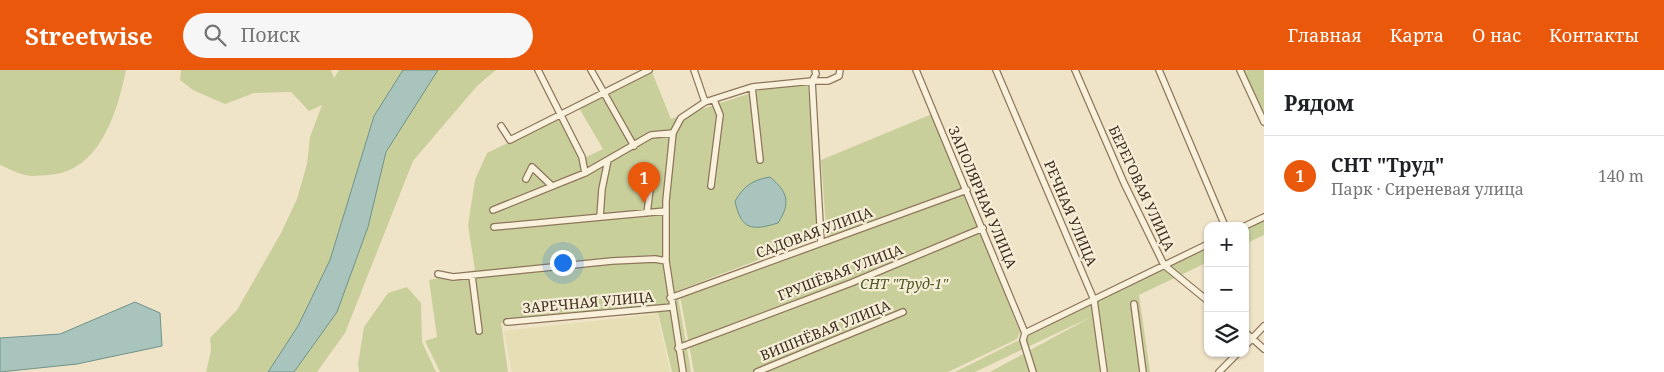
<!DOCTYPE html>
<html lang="ru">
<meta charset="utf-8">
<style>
:root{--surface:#fff;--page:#f6f6f6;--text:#202124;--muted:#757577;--line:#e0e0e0;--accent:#ea580c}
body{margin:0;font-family:"Noto Serif",serif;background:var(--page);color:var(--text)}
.controls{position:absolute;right:15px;bottom:15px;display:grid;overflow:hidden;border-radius:10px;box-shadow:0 1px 4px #0004}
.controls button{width:45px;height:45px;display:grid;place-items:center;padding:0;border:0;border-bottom:1px solid var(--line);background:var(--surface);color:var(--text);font:25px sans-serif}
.you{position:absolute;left:562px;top:192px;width:18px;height:18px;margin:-12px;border:4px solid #fff;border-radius:50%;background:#1a73e8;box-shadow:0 0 0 8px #1a73e833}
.badge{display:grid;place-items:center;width:32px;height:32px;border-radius:50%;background:var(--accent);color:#fff;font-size:16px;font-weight:700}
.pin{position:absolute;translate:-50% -41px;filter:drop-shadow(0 1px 2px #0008)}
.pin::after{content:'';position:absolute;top:26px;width:18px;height:15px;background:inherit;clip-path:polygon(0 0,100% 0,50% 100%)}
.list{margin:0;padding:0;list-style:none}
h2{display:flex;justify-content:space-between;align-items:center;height:65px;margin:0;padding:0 20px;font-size:21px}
h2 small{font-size:16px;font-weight:400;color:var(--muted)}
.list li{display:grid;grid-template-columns:32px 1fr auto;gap:15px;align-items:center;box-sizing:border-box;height:80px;padding:0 20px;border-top:1px solid var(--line)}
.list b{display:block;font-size:19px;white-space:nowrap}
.list p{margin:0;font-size:16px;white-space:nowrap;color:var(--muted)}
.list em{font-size:16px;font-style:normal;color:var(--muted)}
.icon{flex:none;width:28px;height:28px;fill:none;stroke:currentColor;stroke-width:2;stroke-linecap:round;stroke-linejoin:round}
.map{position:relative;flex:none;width:1264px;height:302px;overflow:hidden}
header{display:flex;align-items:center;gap:30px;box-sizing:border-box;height:70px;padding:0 25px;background:var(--accent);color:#fff}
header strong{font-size:24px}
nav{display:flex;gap:28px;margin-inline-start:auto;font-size:18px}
.search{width:350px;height:45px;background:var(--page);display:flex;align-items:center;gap:12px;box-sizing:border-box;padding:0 18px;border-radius:28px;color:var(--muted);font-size:19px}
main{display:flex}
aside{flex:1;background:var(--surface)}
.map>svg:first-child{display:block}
</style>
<header>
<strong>Streetwise</strong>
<div class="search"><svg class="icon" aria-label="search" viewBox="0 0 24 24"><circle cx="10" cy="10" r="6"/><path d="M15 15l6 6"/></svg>Поиск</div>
<nav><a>Главная</a><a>Карта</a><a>О нас</a><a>Контакты</a></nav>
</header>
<main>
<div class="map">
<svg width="1264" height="302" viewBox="0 0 1264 302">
<rect width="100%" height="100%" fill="#f0e4c8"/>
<path fill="#e6deb5" d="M657,244l13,58h-158l-8,-41z"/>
<path fill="#c9cf9b" d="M0,0h126c-9,43 -26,102 -78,105 -7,0 -17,2 -23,0 -9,-2 -17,-7 -25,-10z
M181,0h150l3,8 5,-8h157l-19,16 -64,75 -68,172 -28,39h-111l5,-21 -1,-13 27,-28 44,-77 16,-34 10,-35 3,-27 12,-32 -13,6 -18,-19 -37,1 -29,11 -32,-14 -13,-10z
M1241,0h23v50z
M652,2l19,47 95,-31 42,-3 10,152 -141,54 14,81h-19l-14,-59 -157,10 7,49h-68l-15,-31 12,-4 -8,-57 46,-10 -7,-45 7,-45 12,-27 72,-35 23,41 21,-10 -24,-41z
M932,44l88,218 -3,7 -69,33h-254l-14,-76 147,-56 -6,-80z
M1264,147v18l-19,9v-17z
M1208,176v16l-69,33 11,77h-160l101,-55 -116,55h-20z
M407,217l14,16 1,39 14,30h-77l-1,-8 6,-37 24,-34z"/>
<path fill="#a9c4bc" stroke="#6f938a" d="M403,0h35l-52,82 -18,75 -31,85 -43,60h-26l30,-46 32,-66 44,-144z
M770,107c18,15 21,26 8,46 -26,8 -37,7 -43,-22 9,-15 17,-21 35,-24z
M135,232l25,11 2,33 -85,18 -77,8v-34l60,-4z"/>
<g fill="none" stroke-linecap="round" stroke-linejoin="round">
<g stroke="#8d765c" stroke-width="8">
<path id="minor" d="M538,0l44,87 3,16
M591,0l43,76
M694,0l11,32
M815,0l1,4 -4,7 9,161
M916,0l109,263
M996,0l98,230 10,72
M1075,0l49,113 40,82 44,36
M1159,0l66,156
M1240,0l24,52
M752,17l8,73
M501,56l9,14 139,-70
M526,109l6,-12 20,19
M711,116l9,-71 -6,-15
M493,140l92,-37 66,-38 22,-2
M647,143l4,-31
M600,147l2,-28 6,-29
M1245,156l19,-9
M494,157l172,-16
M438,204l15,3 159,-16 43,-2 11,2
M472,206l7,55
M670,228l297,-108
M1134,234l9,68
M507,252l165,-15
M1245,262l19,17
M1025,263l183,-89
M1025,263l-2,7 10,32
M1245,276l19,-20
M678,278l173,-65 132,-55
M683,302l-17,-111v-60l7,-68 8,-15 24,-16 47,-15 60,-6h16l11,-5 1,-6
M757,302l146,-60
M1219,302l19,-19"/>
</g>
<use href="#minor" stroke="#faf1dc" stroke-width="5.5"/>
</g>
<g text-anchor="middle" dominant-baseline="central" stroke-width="4.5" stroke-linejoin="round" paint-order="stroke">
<g font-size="14" fill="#3d2e20" stroke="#f7eed8">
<text transform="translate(1142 118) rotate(65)">БЕРЕГОВАЯ УЛИЦА</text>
<text transform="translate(983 127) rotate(67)">ЗАПОЛЯРНАЯ УЛИЦА</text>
<text transform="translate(1071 143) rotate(67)">РЕЧНАЯ УЛИЦА</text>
<text transform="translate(814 162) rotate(-20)">САДОВАЯ УЛИЦА</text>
<text transform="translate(840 202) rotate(-21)">ГРУШЁВАЯ УЛИЦА</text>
<text transform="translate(588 232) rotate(-5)">ЗАРЕЧНАЯ УЛИЦА</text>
<text transform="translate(825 260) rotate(-22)">ВИШНЁВАЯ УЛИЦА</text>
</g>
<g font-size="14" font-style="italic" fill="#4d5a26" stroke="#f7eed8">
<text x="904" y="213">СНТ "Труд-1"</text>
</g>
</g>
</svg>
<div class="controls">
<button>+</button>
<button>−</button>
<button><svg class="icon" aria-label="layers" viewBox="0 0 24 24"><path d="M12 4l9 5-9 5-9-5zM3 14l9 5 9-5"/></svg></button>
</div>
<div class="you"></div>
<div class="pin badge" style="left:644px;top:133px">1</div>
</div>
<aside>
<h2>Рядом<small></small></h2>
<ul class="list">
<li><span class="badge">1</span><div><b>СНТ &quot;Труд&quot;</b><p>Парк · Сиреневая улица</p></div><em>140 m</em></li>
</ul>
</aside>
</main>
